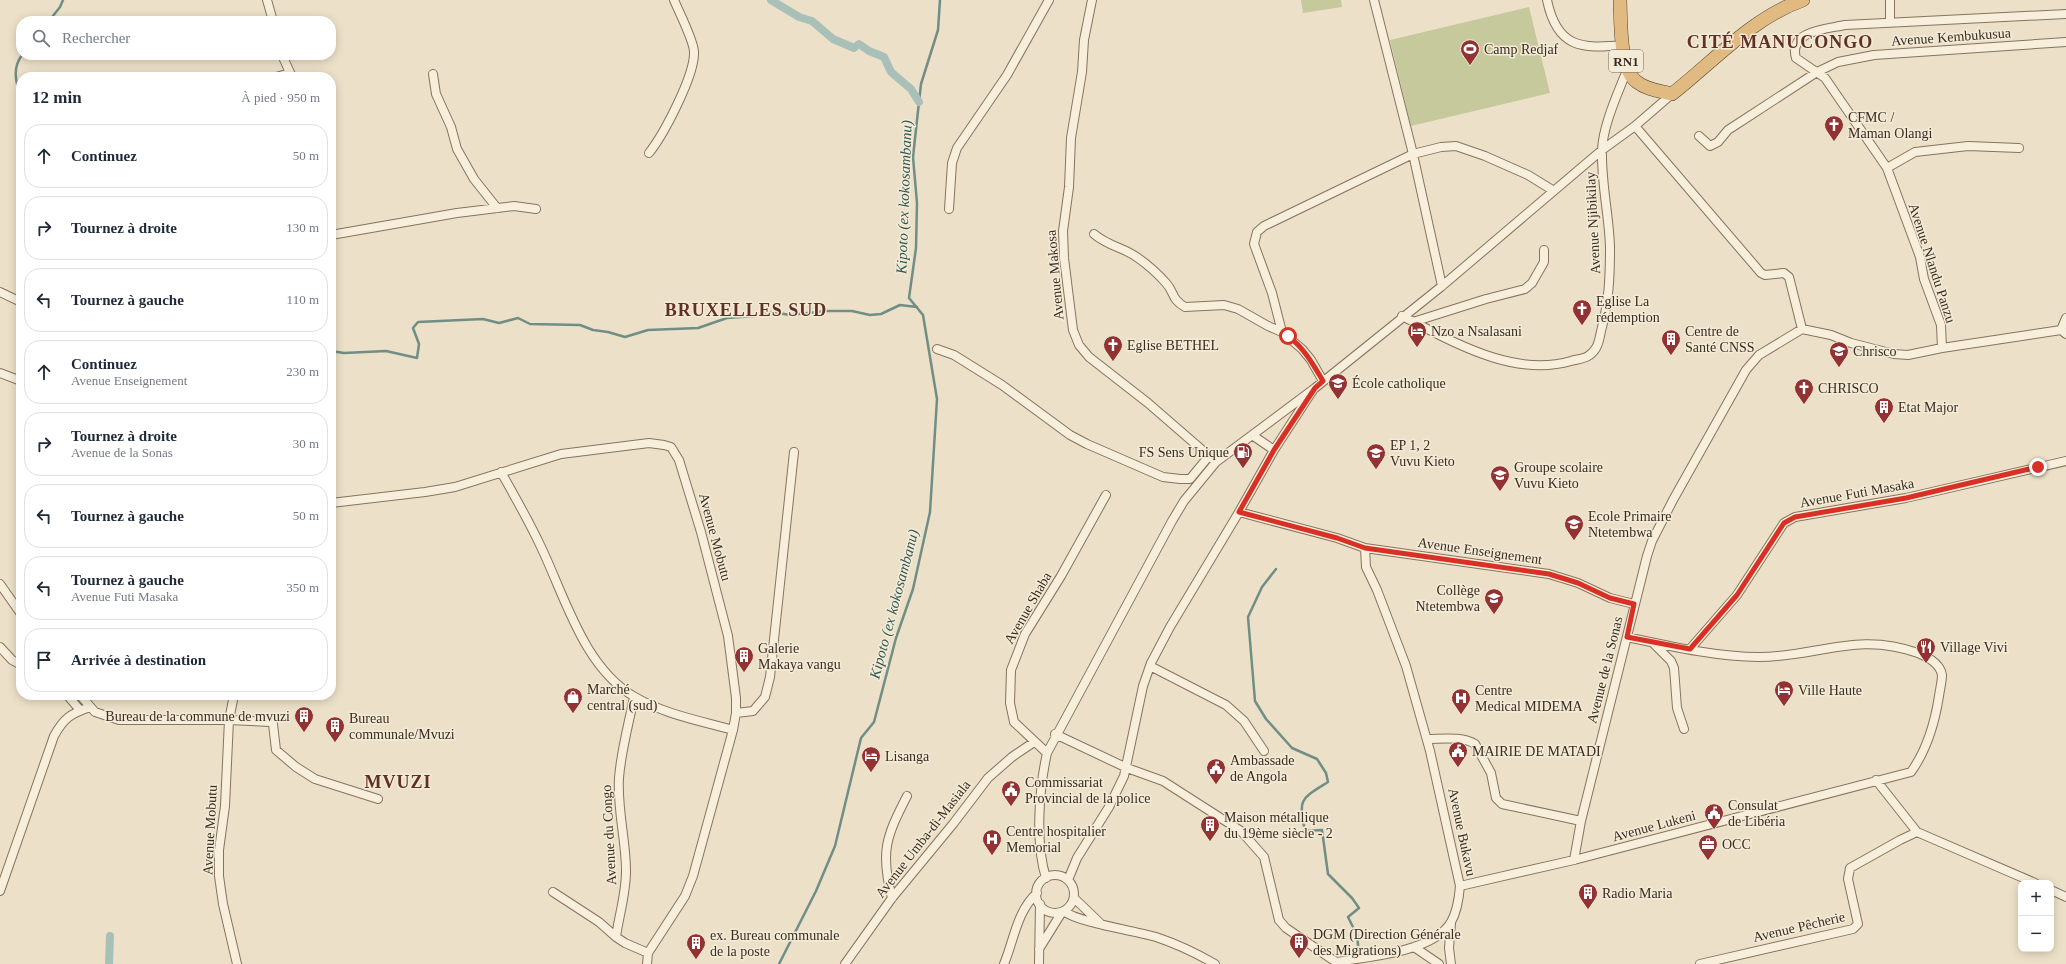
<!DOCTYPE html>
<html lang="fr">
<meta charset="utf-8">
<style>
:root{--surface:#fff;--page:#f2f2f3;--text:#1f2937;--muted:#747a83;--line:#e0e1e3}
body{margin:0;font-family:"Times New Roman",serif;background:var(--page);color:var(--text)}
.controls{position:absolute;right:12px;bottom:12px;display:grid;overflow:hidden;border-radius:8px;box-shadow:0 2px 10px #0003}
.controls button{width:36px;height:36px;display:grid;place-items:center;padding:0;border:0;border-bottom:1px solid var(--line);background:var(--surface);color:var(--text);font:20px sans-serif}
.stop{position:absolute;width:12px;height:12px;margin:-9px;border:3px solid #d93025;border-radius:50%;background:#fff}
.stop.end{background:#d93025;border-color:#fff;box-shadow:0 1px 4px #0008}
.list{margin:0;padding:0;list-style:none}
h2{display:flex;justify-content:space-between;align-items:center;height:52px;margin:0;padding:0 16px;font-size:17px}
h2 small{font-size:13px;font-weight:400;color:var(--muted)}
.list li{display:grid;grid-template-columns:26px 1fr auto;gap:12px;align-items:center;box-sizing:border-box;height:64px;margin:0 8px 8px;padding:0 8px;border:1px solid var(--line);border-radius:16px}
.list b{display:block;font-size:15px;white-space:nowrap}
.list p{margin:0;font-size:13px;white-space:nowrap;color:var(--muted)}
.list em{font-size:13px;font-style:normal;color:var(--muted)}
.icon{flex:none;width:22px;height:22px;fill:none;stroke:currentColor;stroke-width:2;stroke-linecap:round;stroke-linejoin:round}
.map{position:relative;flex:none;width:2066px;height:964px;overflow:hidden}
.search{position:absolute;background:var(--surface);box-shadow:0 2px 10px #0003;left:16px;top:16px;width:320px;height:44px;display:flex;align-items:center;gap:10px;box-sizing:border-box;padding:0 14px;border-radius:16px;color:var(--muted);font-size:15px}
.panel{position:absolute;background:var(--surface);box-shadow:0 2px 10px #0003;left:16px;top:72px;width:320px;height:628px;border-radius:16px}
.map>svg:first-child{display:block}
</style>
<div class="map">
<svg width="2066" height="964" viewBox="0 0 2066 964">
<rect width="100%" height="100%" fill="#ece1c8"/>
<path fill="#c5c99c" d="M1301,0h40l1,7 -39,6z
M1529,7l21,86 -139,33 -21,-86z"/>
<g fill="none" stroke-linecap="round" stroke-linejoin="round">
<path stroke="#708e86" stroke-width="2.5" d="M49,21l11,-14 3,-7
M21,95c-6,-13 -8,-28 1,-40
M331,351l13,2 42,-2 31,7 2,-14 -6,-16 5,-6 65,-3 16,4 19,-5 12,6 50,1 13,5 15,2 17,5 23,-7 50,-2 29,-10 29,-2 16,-4 18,3 36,-4h26l18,4 11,-1 19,-9 17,2
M1276,569l-14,18 -14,30 7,84 11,18 26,29 25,11 9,14 2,9c-27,17 -30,16 -23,49l17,-1 6,44 24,24 7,10 -11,9 9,18 2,19
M779,964l37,-73 19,-45 26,-108 13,-16 22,-84 17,-49 17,-77 7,-113 -14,-84 -14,-17 7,-50 1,-45 -4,-46 6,-55 2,-18 17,-54 2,-30"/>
<path stroke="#a9c0b9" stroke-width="8" d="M771,0l28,17 13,4 21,18 21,9 5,-4 10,7 15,6 7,15 20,17 8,13
M109,964l1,-28"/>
<g stroke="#87735e" stroke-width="10">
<path id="minor" d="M267,0l6,21
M1092,0l-8,40 -2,32 -11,66 -2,49 -6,44 1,27 9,72 6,15 10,12 59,46 68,59
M1374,0l39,154 29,132
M1547,0c10,48 34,49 76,45
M1890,22v-22
M282,55l10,22
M433,74l3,20 15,33 6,22 17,30 23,29
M276,77l14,-4
M1635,126l126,147 4,2 19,-2 5,4 13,52
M1699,136l11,10 8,-4 10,-12 89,-58 21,-10 36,-7 192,-13
M649,153c15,-19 46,-78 45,-101 0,-11 -15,-40 -20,-52
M1887,168l28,-16 53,-6 51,2
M949,209l3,-46 5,-15 50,-73 42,-75
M1094,234c15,13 30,13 44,24 10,7 20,16 28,25 9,10 5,16 19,24l39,-2 14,4 30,17 14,6 20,17 9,11 12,21
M331,235l126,-22 57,-7 22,3
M0,292l21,10
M1402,316c50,25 111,62 169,45 11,-3 18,-2 25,-13 3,-5 4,-12 5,-17 8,-28 9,-55 9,-84 -1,-32 -9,-65 -8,-97 1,-25 16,-57 25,-80
M1413,322l73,-23 39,-10 7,-6 12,-21v-12
M2061,330l5,-12
M1282,332l-10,-39 -18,-49 3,-12 7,-6 149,-72 28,-7 15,-1 29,10 43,19 26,16
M1942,348l119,-18 5,4
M937,349l17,6 48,30 68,50 17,9 76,33 17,2h10l19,-23
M0,373l21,8
M1252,435l22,15
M501,472c14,25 28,49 40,75 24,50 43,121 94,150 29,17 66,24 98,33
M331,503l94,-11 30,-5 106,-33 88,-11 15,2 7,2 8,13 22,72 27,104 8,62v15l-3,17 -40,146 -8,20 -37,57 -1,11
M1239,512l98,26 28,10 184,26 29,9 32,15 24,6
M0,584l21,30
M1653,643l18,18 3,7 3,40 7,21
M0,647l12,13 9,5
M1690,649l47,-54 47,-72 11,-6 111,-19 160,-37
M1150,666l76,39 18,16 20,30
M67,695l13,15
M80,695l15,17 24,8h110l5,-25
M634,697c-5,26 -13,54 -15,81 -2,31 7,62 7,93 0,23 -7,44 -10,66l9,6 23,10
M736,713l17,-2 12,-14 5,-20 24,-225
M1055,734l72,34 36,13 78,50 23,26 15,63 7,8 50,34c31,-5 98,-10 115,-40 6,-10 8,-24 9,-36l-30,-135 -24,-85 -29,-76 -11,-23 -1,-19
M1427,739c15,0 35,-3 48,5l16,29 5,25 6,6 79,17
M1047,753l-33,-31 -4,-19 1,-33 14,-36 36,-58 45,-81
M1876,780l41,52
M1574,860l7,-39 66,-265 5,-15 21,-41 73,-130 13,-15 43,-26 29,6 20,8 43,11 14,1 34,-7 -1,-23 -17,-46 -4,-22 -33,-89 -62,-90 -29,-20c-8,-27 30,-29 49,-33l221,-11
M1036 894a19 19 0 1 1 38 0a19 19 0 1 1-38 0Z
M1046,878c-11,-35 -7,-89 1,-125l125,-232 12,-20 32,-39 99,-74 127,-102 160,-136 33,-24 37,-32
M1068,880l9,-22 32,-51 15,-31 19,-90 8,-23 19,-36 69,-115 35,-62 39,-60
M1460,886l114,-26 337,-88c15,-21 24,-50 28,-76 1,-7 3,-15 3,-21 -2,-12 -14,-18 -24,-22 -61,-22 -100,4 -159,4 -42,0 -90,-11 -132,-20
M2051,890l15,7
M0,891l54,-155c10,-18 16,-22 36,-29
M553,892l46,30 17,15
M892,898c-12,-46 -6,-61 15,-102
M1074,898l26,25
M1064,911c12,11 72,20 92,26 21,7 40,16 59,27
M1451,923l-2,25 2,16
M1414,947l25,17
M1039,949l23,-37
M237,964l-14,-60 -4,-28v-26l6,-44 4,-86 42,2 2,2 3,26 20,17 19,12 63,20
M845,964l47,-66 61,-74 35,-46 24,-21 22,-15
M1004,964c10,-24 13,-53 33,-71
M1039,964l1,-60
M1700,964l153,-35 5,-5 -10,-45 2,-11 50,-28 17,-8 118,51"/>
</g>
<g stroke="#554232" stroke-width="14">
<path id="trunk" d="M1620,0c1,21 -1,69 17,82 10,8 23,9 35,12 42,-33 80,-76 131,-94"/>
</g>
<use href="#minor" stroke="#f7eedb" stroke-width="8"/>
<use href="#trunk" stroke="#e0ba81" stroke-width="13"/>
</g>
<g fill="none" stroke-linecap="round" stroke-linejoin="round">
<path stroke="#d93025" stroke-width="5" d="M1288,336c16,12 25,28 35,45l-8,7 -41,62 -35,62 98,26 28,10 184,26 29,9 32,15 24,6 -7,33 63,12 47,-54 47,-72 11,-6 111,-19 132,-31"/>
</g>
<defs>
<g id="stadium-pin" transform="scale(1)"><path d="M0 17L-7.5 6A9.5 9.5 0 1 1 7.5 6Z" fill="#923233" stroke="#f4ebd7"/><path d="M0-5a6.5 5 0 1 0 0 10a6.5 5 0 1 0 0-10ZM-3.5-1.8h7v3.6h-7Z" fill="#fff"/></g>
<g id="church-pin" transform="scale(1)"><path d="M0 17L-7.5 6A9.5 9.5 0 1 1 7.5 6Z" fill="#923233" stroke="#f4ebd7"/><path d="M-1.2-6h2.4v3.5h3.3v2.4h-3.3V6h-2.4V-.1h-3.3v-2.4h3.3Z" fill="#fff"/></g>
<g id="hotel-pin" transform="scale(1)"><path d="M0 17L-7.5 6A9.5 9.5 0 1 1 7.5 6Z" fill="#923233" stroke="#f4ebd7"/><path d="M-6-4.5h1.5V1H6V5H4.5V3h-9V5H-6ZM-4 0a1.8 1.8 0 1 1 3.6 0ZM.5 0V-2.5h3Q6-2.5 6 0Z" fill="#fff"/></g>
<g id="building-pin" transform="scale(1)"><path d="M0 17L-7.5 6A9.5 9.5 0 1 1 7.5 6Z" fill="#923233" stroke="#f4ebd7"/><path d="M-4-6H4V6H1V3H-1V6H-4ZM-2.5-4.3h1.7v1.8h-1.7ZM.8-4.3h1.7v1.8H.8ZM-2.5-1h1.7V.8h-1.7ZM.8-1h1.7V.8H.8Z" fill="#fff"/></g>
<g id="school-pin" transform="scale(1)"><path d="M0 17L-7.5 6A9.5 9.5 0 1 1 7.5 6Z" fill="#923233" stroke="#f4ebd7"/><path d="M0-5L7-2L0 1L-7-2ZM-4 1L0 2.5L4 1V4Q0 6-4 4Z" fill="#fff"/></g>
<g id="fuel-pin" transform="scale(1)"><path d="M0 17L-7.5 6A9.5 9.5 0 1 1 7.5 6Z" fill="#923233" stroke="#f4ebd7"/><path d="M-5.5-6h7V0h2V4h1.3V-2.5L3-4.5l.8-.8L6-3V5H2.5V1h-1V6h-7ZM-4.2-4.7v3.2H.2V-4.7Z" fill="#fff"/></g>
<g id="restaurant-pin" transform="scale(1)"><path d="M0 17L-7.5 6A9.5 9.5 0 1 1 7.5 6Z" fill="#923233" stroke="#f4ebd7"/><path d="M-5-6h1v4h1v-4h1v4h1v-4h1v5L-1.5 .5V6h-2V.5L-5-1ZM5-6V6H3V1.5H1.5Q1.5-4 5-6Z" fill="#fff"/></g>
<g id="shop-pin" transform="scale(1)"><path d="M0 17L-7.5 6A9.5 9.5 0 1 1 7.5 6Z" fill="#923233" stroke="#f4ebd7"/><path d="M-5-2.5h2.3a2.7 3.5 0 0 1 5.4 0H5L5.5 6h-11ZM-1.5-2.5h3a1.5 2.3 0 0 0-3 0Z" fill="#fff"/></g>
<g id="hospital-pin" transform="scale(1)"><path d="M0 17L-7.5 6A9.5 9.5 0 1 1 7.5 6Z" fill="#923233" stroke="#f4ebd7"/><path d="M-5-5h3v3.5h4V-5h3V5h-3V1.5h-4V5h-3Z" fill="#fff"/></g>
<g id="civic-pin" transform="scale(1)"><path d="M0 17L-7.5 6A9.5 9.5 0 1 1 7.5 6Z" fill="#923233" stroke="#f4ebd7"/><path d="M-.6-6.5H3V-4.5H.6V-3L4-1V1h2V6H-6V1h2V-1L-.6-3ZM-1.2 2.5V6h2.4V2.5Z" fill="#fff"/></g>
<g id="office-pin" transform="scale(1)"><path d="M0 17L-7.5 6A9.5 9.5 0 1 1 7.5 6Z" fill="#923233" stroke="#f4ebd7"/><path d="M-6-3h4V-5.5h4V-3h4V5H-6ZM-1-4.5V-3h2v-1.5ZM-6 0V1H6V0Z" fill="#fff"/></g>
</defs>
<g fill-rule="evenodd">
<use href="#stadium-pin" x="1470" y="49"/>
<use href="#church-pin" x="1834" y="125"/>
<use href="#church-pin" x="1582" y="309"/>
<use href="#hotel-pin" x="1417" y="331"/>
<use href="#building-pin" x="1671" y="339"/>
<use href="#church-pin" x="1113" y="345"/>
<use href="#school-pin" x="1839" y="351"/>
<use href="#school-pin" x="1338" y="383"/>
<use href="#church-pin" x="1804" y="388"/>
<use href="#building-pin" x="1884" y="407"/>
<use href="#fuel-pin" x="1243" y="452"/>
<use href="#school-pin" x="1376" y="453"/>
<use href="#school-pin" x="1500" y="475"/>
<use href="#school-pin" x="1574" y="524"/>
<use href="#school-pin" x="1494" y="598"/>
<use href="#restaurant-pin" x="1926" y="647"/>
<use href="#building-pin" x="744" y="656"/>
<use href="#hotel-pin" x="1784" y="690"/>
<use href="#shop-pin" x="573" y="697"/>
<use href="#hospital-pin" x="1461" y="698"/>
<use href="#building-pin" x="304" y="716"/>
<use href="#building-pin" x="335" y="726"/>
<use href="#civic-pin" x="1458" y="751"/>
<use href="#hotel-pin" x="871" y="756"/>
<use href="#civic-pin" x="1216" y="768"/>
<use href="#civic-pin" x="1011" y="790"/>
<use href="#civic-pin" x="1714" y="813"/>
<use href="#building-pin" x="1210" y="825"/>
<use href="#hospital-pin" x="992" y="839"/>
<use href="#office-pin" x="1708" y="844"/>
<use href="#building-pin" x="1588" y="893"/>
<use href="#building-pin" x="1299" y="942"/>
<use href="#building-pin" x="696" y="943"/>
</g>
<g text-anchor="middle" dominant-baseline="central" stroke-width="3" stroke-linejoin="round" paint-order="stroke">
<rect fill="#f4ebd7" stroke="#706558" stroke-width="1" x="1609" y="50" width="34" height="22" rx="3"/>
<g font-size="13" font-weight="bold" fill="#382c21">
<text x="1626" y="61">RN1</text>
</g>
<g font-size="14" fill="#382c21" stroke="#f4ebd7">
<text transform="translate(1951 37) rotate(-4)">Avenue Kembukusua</text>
<text transform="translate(1593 223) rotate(-93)">Avenue Njibikilay</text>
<text transform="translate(1932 263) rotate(72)">Avenue Nlandu Panzu</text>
<text transform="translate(1055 275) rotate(-95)">Avenue Makosa</text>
<text transform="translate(1857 493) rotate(-10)">Avenue Futi Masaka</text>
<text transform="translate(715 537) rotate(75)">Avenue Mobutu</text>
<text transform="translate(1480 551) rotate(8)">Avenue Enseignement</text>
<text transform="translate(1028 608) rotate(-60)">Avenue Shaba</text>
<text transform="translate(1605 670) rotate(-76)">Avenue de la Sonas</text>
<text transform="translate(1654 826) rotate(-15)">Avenue Lukeni</text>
<text transform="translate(210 830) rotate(-87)">Avenue Mobutu</text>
<text transform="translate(1462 832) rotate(78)">Avenue Bukavu</text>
<text transform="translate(609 835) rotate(-93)">Avenue du Congo</text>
<text transform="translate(923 839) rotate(-52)">Avenue Umba-di-Masiala</text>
<text transform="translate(1799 927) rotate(-13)">Avenue Pêcherie</text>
</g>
<g font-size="14" fill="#382c21" stroke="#f4ebd7" text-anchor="start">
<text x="1484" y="49">Camp Redjaf</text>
<text x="1848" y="117">CFMC /<tspan x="1848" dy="16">Maman Olangi</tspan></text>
<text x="1596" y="301">Eglise La<tspan x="1596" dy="16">rédemption</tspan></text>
<text x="1431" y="331">Nzo a Nsalasani</text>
<text x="1685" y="331">Centre de<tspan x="1685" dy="16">Santé CNSS</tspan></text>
<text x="1127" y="345">Eglise BETHEL</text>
<text x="1853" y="351">Chrisco</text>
<text x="1352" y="383">École catholique</text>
<text x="1818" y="388">CHRISCO</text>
<text x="1898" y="407">Etat Major</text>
<text x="1390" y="445">EP 1, 2<tspan x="1390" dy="16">Vuvu Kieto</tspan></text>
<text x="1229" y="452" text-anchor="end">FS Sens Unique</text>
<text x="1514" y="467">Groupe scolaire<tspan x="1514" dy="16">Vuvu Kieto</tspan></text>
<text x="1588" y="516">Ecole Primaire<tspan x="1588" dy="16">Ntetembwa</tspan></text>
<text x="1480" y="590" text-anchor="end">Collège<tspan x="1480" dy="16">Ntetembwa</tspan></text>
<text x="1940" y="647">Village Vivi</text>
<text x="758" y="648">Galerie<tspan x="758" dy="16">Makaya vangu</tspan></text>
<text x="587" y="689">Marché<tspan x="587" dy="16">central (sud)</tspan></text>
<text x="1475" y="690">Centre<tspan x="1475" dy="16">Medical MIDEMA</tspan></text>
<text x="1798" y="690">Ville Haute</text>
<text x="290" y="716" text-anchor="end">Bureau de la commune de mvuzi</text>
<text x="349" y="718">Bureau<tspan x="349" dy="16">communale/Mvuzi</tspan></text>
<text x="1472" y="751">MAIRIE DE MATADI</text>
<text x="885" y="756">Lisanga</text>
<text x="1230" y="760">Ambassade<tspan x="1230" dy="16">de Angola</tspan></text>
<text x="1025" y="782">Commissariat<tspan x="1025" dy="16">Provincial de la police</tspan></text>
<text x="1728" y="805">Consulat<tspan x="1728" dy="16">de Libéria</tspan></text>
<text x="1224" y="817">Maison métallique<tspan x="1224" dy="16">du 19ème siècle - 2</tspan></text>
<text x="1006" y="831">Centre hospitalier<tspan x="1006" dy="16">Memorial</tspan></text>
<text x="1722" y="844">OCC</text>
<text x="1602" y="893">Radio Maria</text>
<text x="1313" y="934">DGM (Direction Générale<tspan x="1313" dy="16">des Migrations)</tspan></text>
<text x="710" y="935">ex. Bureau communale<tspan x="710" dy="16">de la poste</tspan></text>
</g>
<g font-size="15" font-style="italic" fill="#315754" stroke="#f4ebd7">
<text transform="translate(904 197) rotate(-88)">Kipoto (ex kokosambanu)</text>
<text transform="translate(894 604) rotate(-75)">Kipoto (ex kokosambanu)</text>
</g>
<g font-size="18" font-weight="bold" letter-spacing="1" fill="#623023" stroke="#f4ebd7">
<text x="1780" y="42">CITÉ MANUCONGO</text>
<text x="746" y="310">BRUXELLES SUD</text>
<text x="398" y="782">MVUZI</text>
</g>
</g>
</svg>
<div class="controls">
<button>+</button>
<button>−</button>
</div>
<div class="stop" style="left:1288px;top:336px"></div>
<div class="stop end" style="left:2038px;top:467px"></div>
<div class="search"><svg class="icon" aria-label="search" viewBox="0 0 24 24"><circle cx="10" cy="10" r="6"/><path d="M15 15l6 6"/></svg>Rechercher</div>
<section class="panel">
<h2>12 min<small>À pied · 950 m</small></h2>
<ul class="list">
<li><svg class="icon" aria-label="ahead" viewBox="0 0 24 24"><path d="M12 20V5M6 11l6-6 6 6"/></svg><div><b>Continuez</b></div><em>50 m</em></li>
<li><svg class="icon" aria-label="right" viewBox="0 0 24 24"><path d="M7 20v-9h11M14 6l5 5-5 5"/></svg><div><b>Tournez à droite</b></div><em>130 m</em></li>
<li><svg class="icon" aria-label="left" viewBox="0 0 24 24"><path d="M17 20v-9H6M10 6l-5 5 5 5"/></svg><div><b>Tournez à gauche</b></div><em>110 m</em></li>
<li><svg class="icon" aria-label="ahead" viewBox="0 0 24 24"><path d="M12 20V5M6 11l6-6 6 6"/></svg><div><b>Continuez</b><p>Avenue Enseignement</p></div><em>230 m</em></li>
<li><svg class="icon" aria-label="right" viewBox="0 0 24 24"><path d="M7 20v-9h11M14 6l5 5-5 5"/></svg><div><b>Tournez à droite</b><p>Avenue de la Sonas</p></div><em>30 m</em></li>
<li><svg class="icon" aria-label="left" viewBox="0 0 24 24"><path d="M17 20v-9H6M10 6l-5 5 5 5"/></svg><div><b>Tournez à gauche</b></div><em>50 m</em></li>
<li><svg class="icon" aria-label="left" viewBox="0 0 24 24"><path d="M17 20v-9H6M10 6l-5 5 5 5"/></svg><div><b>Tournez à gauche</b><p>Avenue Futi Masaka</p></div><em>350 m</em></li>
<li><svg class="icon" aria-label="arrive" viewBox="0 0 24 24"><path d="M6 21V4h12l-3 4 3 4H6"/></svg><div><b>Arrivée à destination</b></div></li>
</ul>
</section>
</div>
